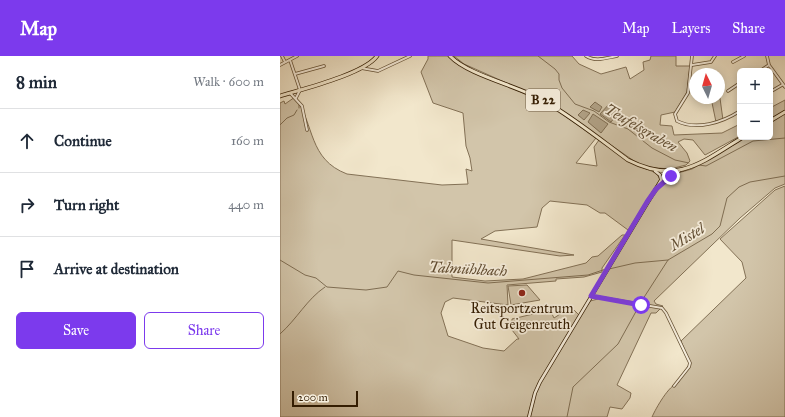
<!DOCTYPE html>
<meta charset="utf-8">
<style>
:root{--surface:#fff;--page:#f6f6f7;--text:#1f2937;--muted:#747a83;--line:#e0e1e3;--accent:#7c3aed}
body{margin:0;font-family:"IM FELL Great Primer",serif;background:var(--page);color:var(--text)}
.controls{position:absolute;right:12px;top:12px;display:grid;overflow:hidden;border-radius:6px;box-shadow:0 2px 10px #0003}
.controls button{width:36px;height:36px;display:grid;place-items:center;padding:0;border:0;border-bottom:1px solid var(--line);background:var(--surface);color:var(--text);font:20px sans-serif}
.compass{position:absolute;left:409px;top:12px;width:36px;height:36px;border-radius:50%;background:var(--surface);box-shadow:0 2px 10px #0003;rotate:355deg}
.scale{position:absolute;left:12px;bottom:10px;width:66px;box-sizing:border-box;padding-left:4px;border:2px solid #341d02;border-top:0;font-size:11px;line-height:14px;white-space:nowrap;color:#341d02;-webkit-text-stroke:3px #f7efde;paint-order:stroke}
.stop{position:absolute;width:12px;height:12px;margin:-9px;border:3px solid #7c3aed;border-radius:50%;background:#fff}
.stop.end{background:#7c3aed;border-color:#fff;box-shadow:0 1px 4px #0008}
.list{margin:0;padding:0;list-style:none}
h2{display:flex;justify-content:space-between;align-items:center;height:52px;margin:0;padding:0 16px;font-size:17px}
h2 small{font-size:13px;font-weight:400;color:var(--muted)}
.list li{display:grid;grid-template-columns:26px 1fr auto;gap:12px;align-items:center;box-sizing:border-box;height:64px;padding:0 16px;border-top:1px solid var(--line)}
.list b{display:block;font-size:15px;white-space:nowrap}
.list em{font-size:13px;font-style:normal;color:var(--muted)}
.actions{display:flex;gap:8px;padding:12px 16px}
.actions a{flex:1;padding:9px 0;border:1px solid var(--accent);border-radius:6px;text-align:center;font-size:14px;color:var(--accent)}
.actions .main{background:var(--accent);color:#fff}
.icon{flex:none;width:22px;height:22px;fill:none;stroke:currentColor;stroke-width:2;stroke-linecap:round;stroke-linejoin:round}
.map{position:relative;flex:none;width:505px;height:361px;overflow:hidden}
header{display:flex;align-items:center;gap:24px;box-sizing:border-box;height:56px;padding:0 20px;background:var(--accent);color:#fff}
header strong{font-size:19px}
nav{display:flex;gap:22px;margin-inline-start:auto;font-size:14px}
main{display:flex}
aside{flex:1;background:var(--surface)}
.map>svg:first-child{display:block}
</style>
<header>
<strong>Map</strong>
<nav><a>Map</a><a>Layers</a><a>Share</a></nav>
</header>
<main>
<aside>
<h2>8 min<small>Walk · 600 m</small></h2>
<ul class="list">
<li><svg class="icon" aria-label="ahead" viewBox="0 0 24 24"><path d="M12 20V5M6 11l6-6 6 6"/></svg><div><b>Continue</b></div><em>160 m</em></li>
<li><svg class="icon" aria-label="right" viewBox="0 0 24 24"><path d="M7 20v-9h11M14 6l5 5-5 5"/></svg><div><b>Turn right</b></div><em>440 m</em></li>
<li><svg class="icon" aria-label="arrive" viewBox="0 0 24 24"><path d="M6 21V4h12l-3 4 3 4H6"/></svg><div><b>Arrive at destination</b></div></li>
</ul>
<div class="actions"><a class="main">Save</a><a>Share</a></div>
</aside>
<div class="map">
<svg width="505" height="361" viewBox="0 0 505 361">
<rect width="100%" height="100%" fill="#f2e7cc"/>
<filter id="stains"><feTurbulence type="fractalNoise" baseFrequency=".005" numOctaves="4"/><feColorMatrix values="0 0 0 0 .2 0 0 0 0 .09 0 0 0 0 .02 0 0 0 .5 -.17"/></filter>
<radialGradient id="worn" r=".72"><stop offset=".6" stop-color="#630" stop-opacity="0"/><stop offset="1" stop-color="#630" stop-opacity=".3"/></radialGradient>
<path fill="#d2c5aa" stroke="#837156" d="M148,0h21l8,8 91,40 48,34 -20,25 21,3 -3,-19 5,-7 31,22 26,11 4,6 -32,51 -23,-17h-5l-13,-8 -37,-4 -8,7 -5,19 -42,4 -14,8 93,16 -14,1 -108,-16v37l33,4 38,-2 63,-16 6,-6 6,-1 24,-21h3l-23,33v4l-18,5 -28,2v2l-49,4 1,20 -55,-7 -8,4 -4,11 7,23 35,12 21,3 13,-12h2l-7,-9v-11l38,-9 4,8 17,-11 9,9 10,-15 8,-2 -5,-6 46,-76 24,-34 15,-10 14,-4 55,-32h23v-29l15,-8v84l-10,4 -35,30 -86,83 2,3 7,2 -7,7h-5l-34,72 14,8 -1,5 -8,11 -12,-2 -3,10h-327v-314l4,-2 1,3 10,-7c20,28 13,62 52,77l95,11 26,-1 -2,-15 6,2 -2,-13 -4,-12 -3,-33 -30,-10 -12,-31 7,-13z
M174,0h118l7,8 22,10 25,-7 4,12 14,-9 -1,-8 7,-2 1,-4h25v10h14l-3,26 -12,20 -14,3 -1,10 12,1 2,9 48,-2 18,-9v12l-35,19 -12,-15 -9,-1 -6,3 9,11 3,8 -4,4 -16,4 -24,-2 -9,-4 -90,-62 -83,-37z
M439,35l4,29 -7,2 -5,-24h8z
M505,130v231h-133c4,-9 17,-32 26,-34l12,-20 -9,-22 65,-63 -4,-16 -22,-23 55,-49z
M247,229l13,15 -29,5 -3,-19z"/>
<path fill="#b1a287" stroke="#7f6d52" d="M315,46l7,5 -3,5 -9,-5z
M330,47l10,8 -9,11 -11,-8z
M303,54l7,3 -6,7 -6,-5z
M313,58l15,10 -7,9 -13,-11z"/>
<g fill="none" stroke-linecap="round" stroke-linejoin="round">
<path stroke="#7f6d52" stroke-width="1" d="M258,0l17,13 4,5v6l3,8 13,16 19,7 15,11 19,7 24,19 23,12 14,3
M19,52v-3
M0,69l7,-7 7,-3 3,-5
M419,109l7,1 47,-25 32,-3
M0,204l25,15 11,3 11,9 39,3 21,-3 11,-16 16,4 74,8 100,-8 18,-6
M329,213l26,-6 33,-3
M361,246l27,-42 44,-26 8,-8 7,-28 12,-11 11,-5 35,-6
M0,278c17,-15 27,-35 45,-47
M287,361l6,-30 45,-43 21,-38"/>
<g stroke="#645034" stroke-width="3.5">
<path id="street" d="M2,0l3,6
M306,0c9,6 20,2 31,0
M412,0l-4,37 -13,21 2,7c20,10 46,1 63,-10
M487,0l2,9 16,22
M10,4l10,30 -4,8
M453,6l11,-6
M0,9l17,-9
M412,9l19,-3 4,-6
M81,12l17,3 32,-15
M480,15l9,-6
M15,18l29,-8
M448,35l12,-8
M490,36l12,-7
M10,37l12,13 5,24
M311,240l71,12 4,5 24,50 -1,4 -15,19"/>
</g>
<g stroke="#341d02" stroke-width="4">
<path id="secondary" d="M375,115l5,4 1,4
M379,130l20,-15
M249,361l6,-24 5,-11 126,-210"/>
</g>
<g stroke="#341d02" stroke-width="4.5">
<path id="primary" d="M170,0c19,20 70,30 96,46 29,17 55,38 82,58 49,25 73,3 115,-23
M0,40c23,-7 84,-22 97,-40
M490,65l15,-9"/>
</g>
<use href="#street" stroke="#f7efde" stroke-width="2"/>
<use href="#secondary" stroke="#f7efde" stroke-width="2.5"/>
<use href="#primary" stroke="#f2e7cc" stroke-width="3"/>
</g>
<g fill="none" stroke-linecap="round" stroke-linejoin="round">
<path stroke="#7c3aed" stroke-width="5" d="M361,249l-50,-9 56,-94 9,-13 15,-13"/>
</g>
<circle fill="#8f2418" stroke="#f7efde" stroke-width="1.5" cx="242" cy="237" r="4"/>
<g text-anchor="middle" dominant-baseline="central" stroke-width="3.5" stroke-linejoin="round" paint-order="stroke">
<rect fill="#f7efde" stroke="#6e5c44" stroke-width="1" x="246" y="33" width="34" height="22" rx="3"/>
<g font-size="13" font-weight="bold" fill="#341d02">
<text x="263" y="44">B 22</text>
</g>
<g font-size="14" fill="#341d02" stroke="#f7efde">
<text x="242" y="252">Reitsportzentrum<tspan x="242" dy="16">Gut Geigenreuth</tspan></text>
</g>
<g font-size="15" font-style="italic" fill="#604c31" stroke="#f7efde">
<text transform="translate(361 72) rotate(30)">Teufelsgraben</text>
<text transform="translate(407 181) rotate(-31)">Mistel</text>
<text transform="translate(188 213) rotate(3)">Talmühlbach</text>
</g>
</g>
<rect width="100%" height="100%" filter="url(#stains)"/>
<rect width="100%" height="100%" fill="url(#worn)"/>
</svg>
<div class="controls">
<button>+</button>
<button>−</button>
</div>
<svg class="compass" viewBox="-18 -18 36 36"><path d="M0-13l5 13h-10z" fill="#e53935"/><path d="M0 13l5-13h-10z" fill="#747a83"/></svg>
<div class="scale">200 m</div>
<div class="stop" style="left:361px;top:249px"></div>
<div class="stop end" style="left:391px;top:120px"></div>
</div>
</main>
